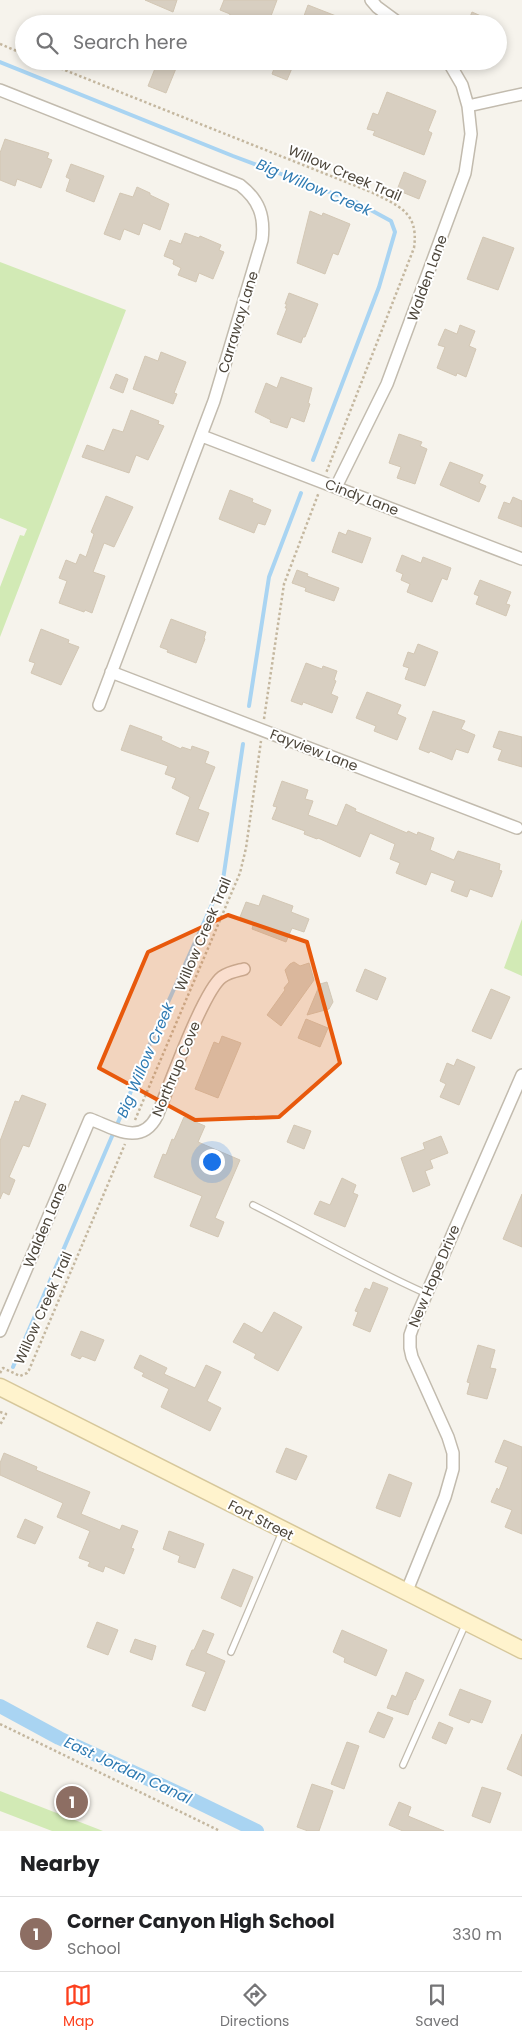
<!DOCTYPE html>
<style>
:root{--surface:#fff;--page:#f6f6f6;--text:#202124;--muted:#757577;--line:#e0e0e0;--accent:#fc3f1d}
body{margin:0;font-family:Poppins,sans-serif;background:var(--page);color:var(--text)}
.you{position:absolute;left:211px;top:1161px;width:18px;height:18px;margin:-12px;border:4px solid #fff;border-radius:50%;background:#1a73e8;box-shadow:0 0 0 8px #1a73e833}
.badge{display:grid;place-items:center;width:32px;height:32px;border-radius:50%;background:var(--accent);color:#fff;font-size:16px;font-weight:700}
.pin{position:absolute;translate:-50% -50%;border:2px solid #fff;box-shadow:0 1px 5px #0006}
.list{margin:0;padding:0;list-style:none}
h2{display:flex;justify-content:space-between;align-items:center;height:65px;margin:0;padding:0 20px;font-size:21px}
h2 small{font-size:16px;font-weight:400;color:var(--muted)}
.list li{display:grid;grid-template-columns:32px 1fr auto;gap:15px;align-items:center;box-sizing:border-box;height:75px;padding:0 20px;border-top:1px solid var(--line)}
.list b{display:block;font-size:19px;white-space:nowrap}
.list p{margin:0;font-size:16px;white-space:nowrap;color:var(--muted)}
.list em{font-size:16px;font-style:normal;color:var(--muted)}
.icon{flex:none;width:28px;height:28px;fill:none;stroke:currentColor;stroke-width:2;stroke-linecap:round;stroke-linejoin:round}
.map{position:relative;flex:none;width:522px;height:1831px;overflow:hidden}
.search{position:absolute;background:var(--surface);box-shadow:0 2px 8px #0003;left:15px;right:15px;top:15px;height:55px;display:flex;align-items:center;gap:12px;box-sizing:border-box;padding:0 18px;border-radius:28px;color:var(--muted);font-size:19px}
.sheet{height:140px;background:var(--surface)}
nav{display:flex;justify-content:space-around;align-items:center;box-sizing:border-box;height:70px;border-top:1px solid var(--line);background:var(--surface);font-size:14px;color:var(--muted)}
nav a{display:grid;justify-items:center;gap:2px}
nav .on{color:var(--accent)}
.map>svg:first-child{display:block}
</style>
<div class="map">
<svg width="522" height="1831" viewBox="0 0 522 1831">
<rect width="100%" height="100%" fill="#f6f3ec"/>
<path fill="#d2eab5" d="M0,262l126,48 -126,327v-50l20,-52 4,1 3,-7 -27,-11z
M522,919v57l-18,-8z
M0,1791l103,40h-51l-52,-20z"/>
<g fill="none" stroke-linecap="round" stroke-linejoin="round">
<path stroke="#a9d4f2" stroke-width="4" d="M0,62l233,94 123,46 35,19 4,11 -16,55 -66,173
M249,706l20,-129 32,-84
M13,1367l112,-261 31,-77 67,-149 20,-136"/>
<path stroke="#a9d4f2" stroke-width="14" d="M0,1706l59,32 126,58 72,35"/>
</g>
<path fill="#d8cfc1" stroke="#d3c7b4" d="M145,0h32l-4,12z
M224,0h53l-9,24h-9l-15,-6 -2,6h-15l3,-10 -10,-4z
M308,5l46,18v1h-53z
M472,12l27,12h-32z
M158,61h21l-13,32 -18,-7z
M277,61h18l-8,19 -15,-6z
M387,92l49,19 -8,20 4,2 -8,22 -51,-20 2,-4 -8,-2 6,-16 5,2z
M5,139l44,14 -2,5 5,2 -11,28 -24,-9 -2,7 -15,-6v-27z
M71,164l33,12 -10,26 -28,-11 4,-12 -4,-2z
M404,172l22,9 -7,18 -22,-9z
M137,187l13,6v2l19,9 -9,26 -17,-7 -4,12 -15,-6 -4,11 -16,-6 16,-41 13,4z
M310,211l12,5 1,-3 27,11 -12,31 -5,-2 -8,21 -28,-11z
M185,233l14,5 1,-2 21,9 -2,5 5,2 -11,27 -14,-6 -3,9 -18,-7 3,-7 -8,-4 1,-4 -10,-4 6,-16 11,4z
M483,237l31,11 -16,42 -31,-11z
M289,293l29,11 -13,33h-2l-2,6 -24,-9 10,-26h-2l2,-4h-2z
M460,325l15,6 -6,15 7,3 -10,28 -9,-4 -1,3 -19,-8 8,-21 -7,-2 7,-16 12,5z
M161,352l25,10 -12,31 3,1 -4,10 -40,-15 12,-33 13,5z
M116,374l12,5 -5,14 -13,-5z
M281,377l31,11 -4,15 2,1 -6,18 -13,-5 -4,11 -17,-6 1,-2 -16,-8 11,-29 11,5z
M131,410l28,11 -1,3 6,2 -16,34 -12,-5 -7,18 -47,-16 5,-12 17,6 9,-22 10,3z
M399,434l23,8 -2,4 7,3 -12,35 -18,-6 4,-11 -12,-4z
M450,462l33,13 -4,8 7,3 -7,16 -39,-17z
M230,490l23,9 -1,3 19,8 -6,15 -7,-2 -4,10 -35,-14z
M106,496l27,11 -19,40 -10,-4 -11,29 12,4 -13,37 -7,-3 -1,2 -25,-9 8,-22 -8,-3 7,-18 10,4 4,-10 6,3 8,-23 -3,-2z
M513,497l9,4v26l-24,-9 6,-16 6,2z
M348,530l23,8 -9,25 -30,-11 7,-20 7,3z
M402,555l19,8 2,-6 28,11 -4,12 -5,-2 -10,24 -25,-10 3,-8 -9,-4 2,-6 -7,-3z
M297,570l11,4 -1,2 32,12 -5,13 -29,-10 1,-3 -14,-5z
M480,580l31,12 -5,12 4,1 -4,11 -30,-12 3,-8 -5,-2z
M171,619l35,13 -2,6 1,1 -9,24 -29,-11 1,-2 -8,-3z
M41,629l28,11 -1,3 11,4 -18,38 -30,-12 4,-10 -6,-2z
M418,644l20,8 -13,34 -20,-7 4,-11 -6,-2 5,-14 6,2z
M306,663l16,6 1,-3 14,5 -3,9 2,1 -5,13 7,3 -6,16 -29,-11 -1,3 -11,-4z
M367,692l34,13 -4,9 9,4 -9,22 -23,-9 2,-5 -20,-8z
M433,711l32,10 -4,8 14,6 -7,18 -12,-4 -4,11 -22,-9 -1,2 -10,-4z
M130,725l32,12 -1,3 20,9 1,-2 9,3 1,-4 17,6 -4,11 10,4 -17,42 11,4 -11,29 -22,-8 14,-37 -18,-9 4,-10 -11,-4 3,-8 -47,-16z
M499,731l23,6v30l-24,-7 4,-10 -9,-3z
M282,781l26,9 -3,9 8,2 -5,14 29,11 9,-22 10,5 -1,2 52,22 1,-2 9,4 1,-3 16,6 -4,12 24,10 4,-9 42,13 -1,6 3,1 -10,26 -22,-8 -3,8 -16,-6 4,-10 -24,-9 -5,13 -30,-12 4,-10 -10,-4 5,-15 -25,-11 -10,24 -42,-19 -1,1 -13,-5 1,-3 -33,-12 5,-12 -4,-1z
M263,895l30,11 -2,6 18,7 -5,13 -12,-4 -6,14 -34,-13 2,-7 -14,-5 6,-15 13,4z
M294,962l6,4 9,-3 5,17 -33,46 -14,-11 18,-25 -1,-2 5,-6 -4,-12 5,-6z
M365,969l21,9 -9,22 -21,-9z
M327,982l6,20 -4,7 -22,6 13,-31z
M491,989l19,8 -19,42 -19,-8z
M306,1019l22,9 -8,19 -22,-9z
M222,1036l19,7 -23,55 -23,-9 19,-47 5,2z
M457,1059l18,8 -16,38 -19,-8 6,-13 -6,-3 7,-18 7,3z
M22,1095l24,9 -17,43 -6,-2 -14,32 6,3 -6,15 -6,-3 -3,7v-58l15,-40 4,1z
M184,1117l21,9 -7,16 42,18 -25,58 9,4 -6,15 -28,-11 12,-30 -48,-19 9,-23 3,1 6,-16 2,1z
M294,1125l17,6 -7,18 -17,-7z
M441,1136l7,17 -18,7 3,8 -8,3 5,14 -17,7 -12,-34 24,-9 -2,-6z
M342,1178l14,7 -3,8 5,2 -13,32 -31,-13 6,-13 10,4z
M522,1194v53l-19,-8z
M373,1282l15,6 -18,44 -17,-7 5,-13 -3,-1 10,-23 5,2z
M274,1312l28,15 -24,44 -24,-13 2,-4 -23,-12 11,-19 18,10z
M81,1331l23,9 -9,21 -13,-5 -2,3 -9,-4z
M478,1345l17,5 -5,18 6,1 -9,30 -20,-5 3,-11 -3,-1z
M140,1355l27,13 -3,6 31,14 11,-23 15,7 -14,29 14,7 -11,23 -49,-24 8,-18 -27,-13 2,-3 -10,-5z
M504,1440l18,7v87l-17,-7 7,-17 -21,-8 6,-14 2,2 9,-23 -13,-5z
M286,1448l21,8 -11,24 -20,-8z
M4,1453l33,14 -1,3 54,22 -9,22 39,16 2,-5 16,6 -7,17 3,1 -10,25 -19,-8 -2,6 -15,-6 2,-4 -11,-4 11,-27 -33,-14 6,-14 -63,-28v-12z
M389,1474l23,9 -12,34 -24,-9z
M25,1519l18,8 -8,17 -18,-7z
M169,1531l35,13 -9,24 -17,-6 2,-6 -17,-7z
M233,1569l20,8 -12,30 -20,-9z
M97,1622l21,8 -10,25 -21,-8z
M203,1630l11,4 -8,19 19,8 -20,50 -13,-5 14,-34 -20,-7 6,-15h2z
M342,1630l45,20 -11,26 -32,-14 1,-4 -12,-6z
M135,1639l21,7 -4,14 -22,-8z
M406,1672l18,8 -9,20 -1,-1 -6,16 -21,-7 5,-13 4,2z
M460,1689l31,12 -9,22 -11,-4 -2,4 -20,-8z
M378,1712l15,6 -9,20 -15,-6z
M439,1722l14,6 -7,16 -14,-6z
M522,1734v42l-15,-7z
M347,1742l12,4 -15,43 -13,-5z
M312,1784l21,7 -14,40h-11l-11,-4z
M482,1787l19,6 -11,30 -18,-7z
M399,1802l12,5 -3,9 36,15h-41l-14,-6z"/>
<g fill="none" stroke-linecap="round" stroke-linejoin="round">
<g stroke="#c2bbae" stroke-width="8">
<path id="lane" d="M253,1205c58,29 113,62 172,88
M231,1652l51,-120
M403,1765l63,-142"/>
</g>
<g stroke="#c2bbae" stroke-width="14">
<path id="street" d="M371,0l6,7 23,17
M0,90l240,95c19,15 25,31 22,55l-48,161 -115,304
M468,106l54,-12
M202,436l320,123
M336,487l51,-103 78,-211 6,-39 -3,-28 -6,-21 -14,-24
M111,672l406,156
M0,1331l90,-212c24,9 51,28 67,-3 11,-27 46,-125 65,-139 7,-5 14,-6 22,-8
M406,1593l39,-96 8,-28v-16l-5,-16 -36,-80 -2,-9v-13l6,-17 106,-243"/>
</g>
<g stroke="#d6c79b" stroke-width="19">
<path id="secondary" d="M0,1387l522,263"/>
</g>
<path stroke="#c4b79f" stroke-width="2.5" stroke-dasharray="2.5 2.5" stroke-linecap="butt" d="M0,44l24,10
M42,61l329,131c28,14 48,20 43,56l-88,225
M264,719l20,-135 35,-92
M135,1120l105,-247 6,-25 15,-107
M0,1373l3,-5 17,8 7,-3 2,-3 96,-226
M0,1412l6,2 -6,11
M0,1724l220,107"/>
<use href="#lane" stroke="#fff" stroke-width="5.5"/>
<use href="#street" stroke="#fff" stroke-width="11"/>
<use href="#secondary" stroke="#fff3cd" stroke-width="16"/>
</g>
<path fill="#e8590c" fill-opacity="0.2" stroke="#e8590c" stroke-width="4" stroke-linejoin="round" d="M228,915l79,27 33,121 -61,54 -84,3 -96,-52 49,-116z"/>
<g text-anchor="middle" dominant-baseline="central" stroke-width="4" stroke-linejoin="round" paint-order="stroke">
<g font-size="14" fill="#4b4439" stroke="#fff">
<text transform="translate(345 173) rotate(23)">Willow Creek Trail</text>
<text transform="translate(427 278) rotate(-70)">Walden Lane</text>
<text transform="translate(238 322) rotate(-73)">Carraway Lane</text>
<text transform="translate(362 497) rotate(21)">Cindy Lane</text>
<text transform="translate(314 750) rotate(21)">Fayview Lane</text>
<text transform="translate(203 934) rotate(-67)">Willow Creek Trail</text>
<text transform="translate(176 1069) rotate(-67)">Northrup Cove</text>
<text transform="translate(45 1225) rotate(-67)">Walden Lane</text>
<text transform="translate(434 1276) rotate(-67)">New Hope Drive</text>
<text transform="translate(43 1308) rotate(-66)">Willow Creek Trail</text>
<text transform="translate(261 1520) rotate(27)">Fort Street</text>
</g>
<g font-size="15" font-style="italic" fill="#2e7ab2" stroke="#fff">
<text transform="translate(314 187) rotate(23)">Big Willow Creek</text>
<text transform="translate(145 1060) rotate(-67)">Big Willow Creek</text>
<text transform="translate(128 1770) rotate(25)">East Jordan Canal</text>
</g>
</g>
</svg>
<div class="you"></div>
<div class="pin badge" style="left:72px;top:1802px;background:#8d6e63">1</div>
<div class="search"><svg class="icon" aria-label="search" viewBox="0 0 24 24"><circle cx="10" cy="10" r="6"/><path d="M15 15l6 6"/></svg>Search here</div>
</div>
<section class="sheet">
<h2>Nearby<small></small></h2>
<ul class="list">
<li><span class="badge" style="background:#8d6e63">1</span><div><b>Corner Canyon High School</b><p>School</p></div><em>330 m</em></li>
</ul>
</section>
<nav>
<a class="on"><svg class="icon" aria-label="map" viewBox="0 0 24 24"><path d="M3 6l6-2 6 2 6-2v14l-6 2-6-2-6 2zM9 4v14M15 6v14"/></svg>Map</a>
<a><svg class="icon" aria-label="directions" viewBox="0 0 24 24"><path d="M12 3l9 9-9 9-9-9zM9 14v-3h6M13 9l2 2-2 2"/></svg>Directions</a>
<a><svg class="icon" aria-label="saved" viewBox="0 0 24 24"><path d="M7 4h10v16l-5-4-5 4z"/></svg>Saved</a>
</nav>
